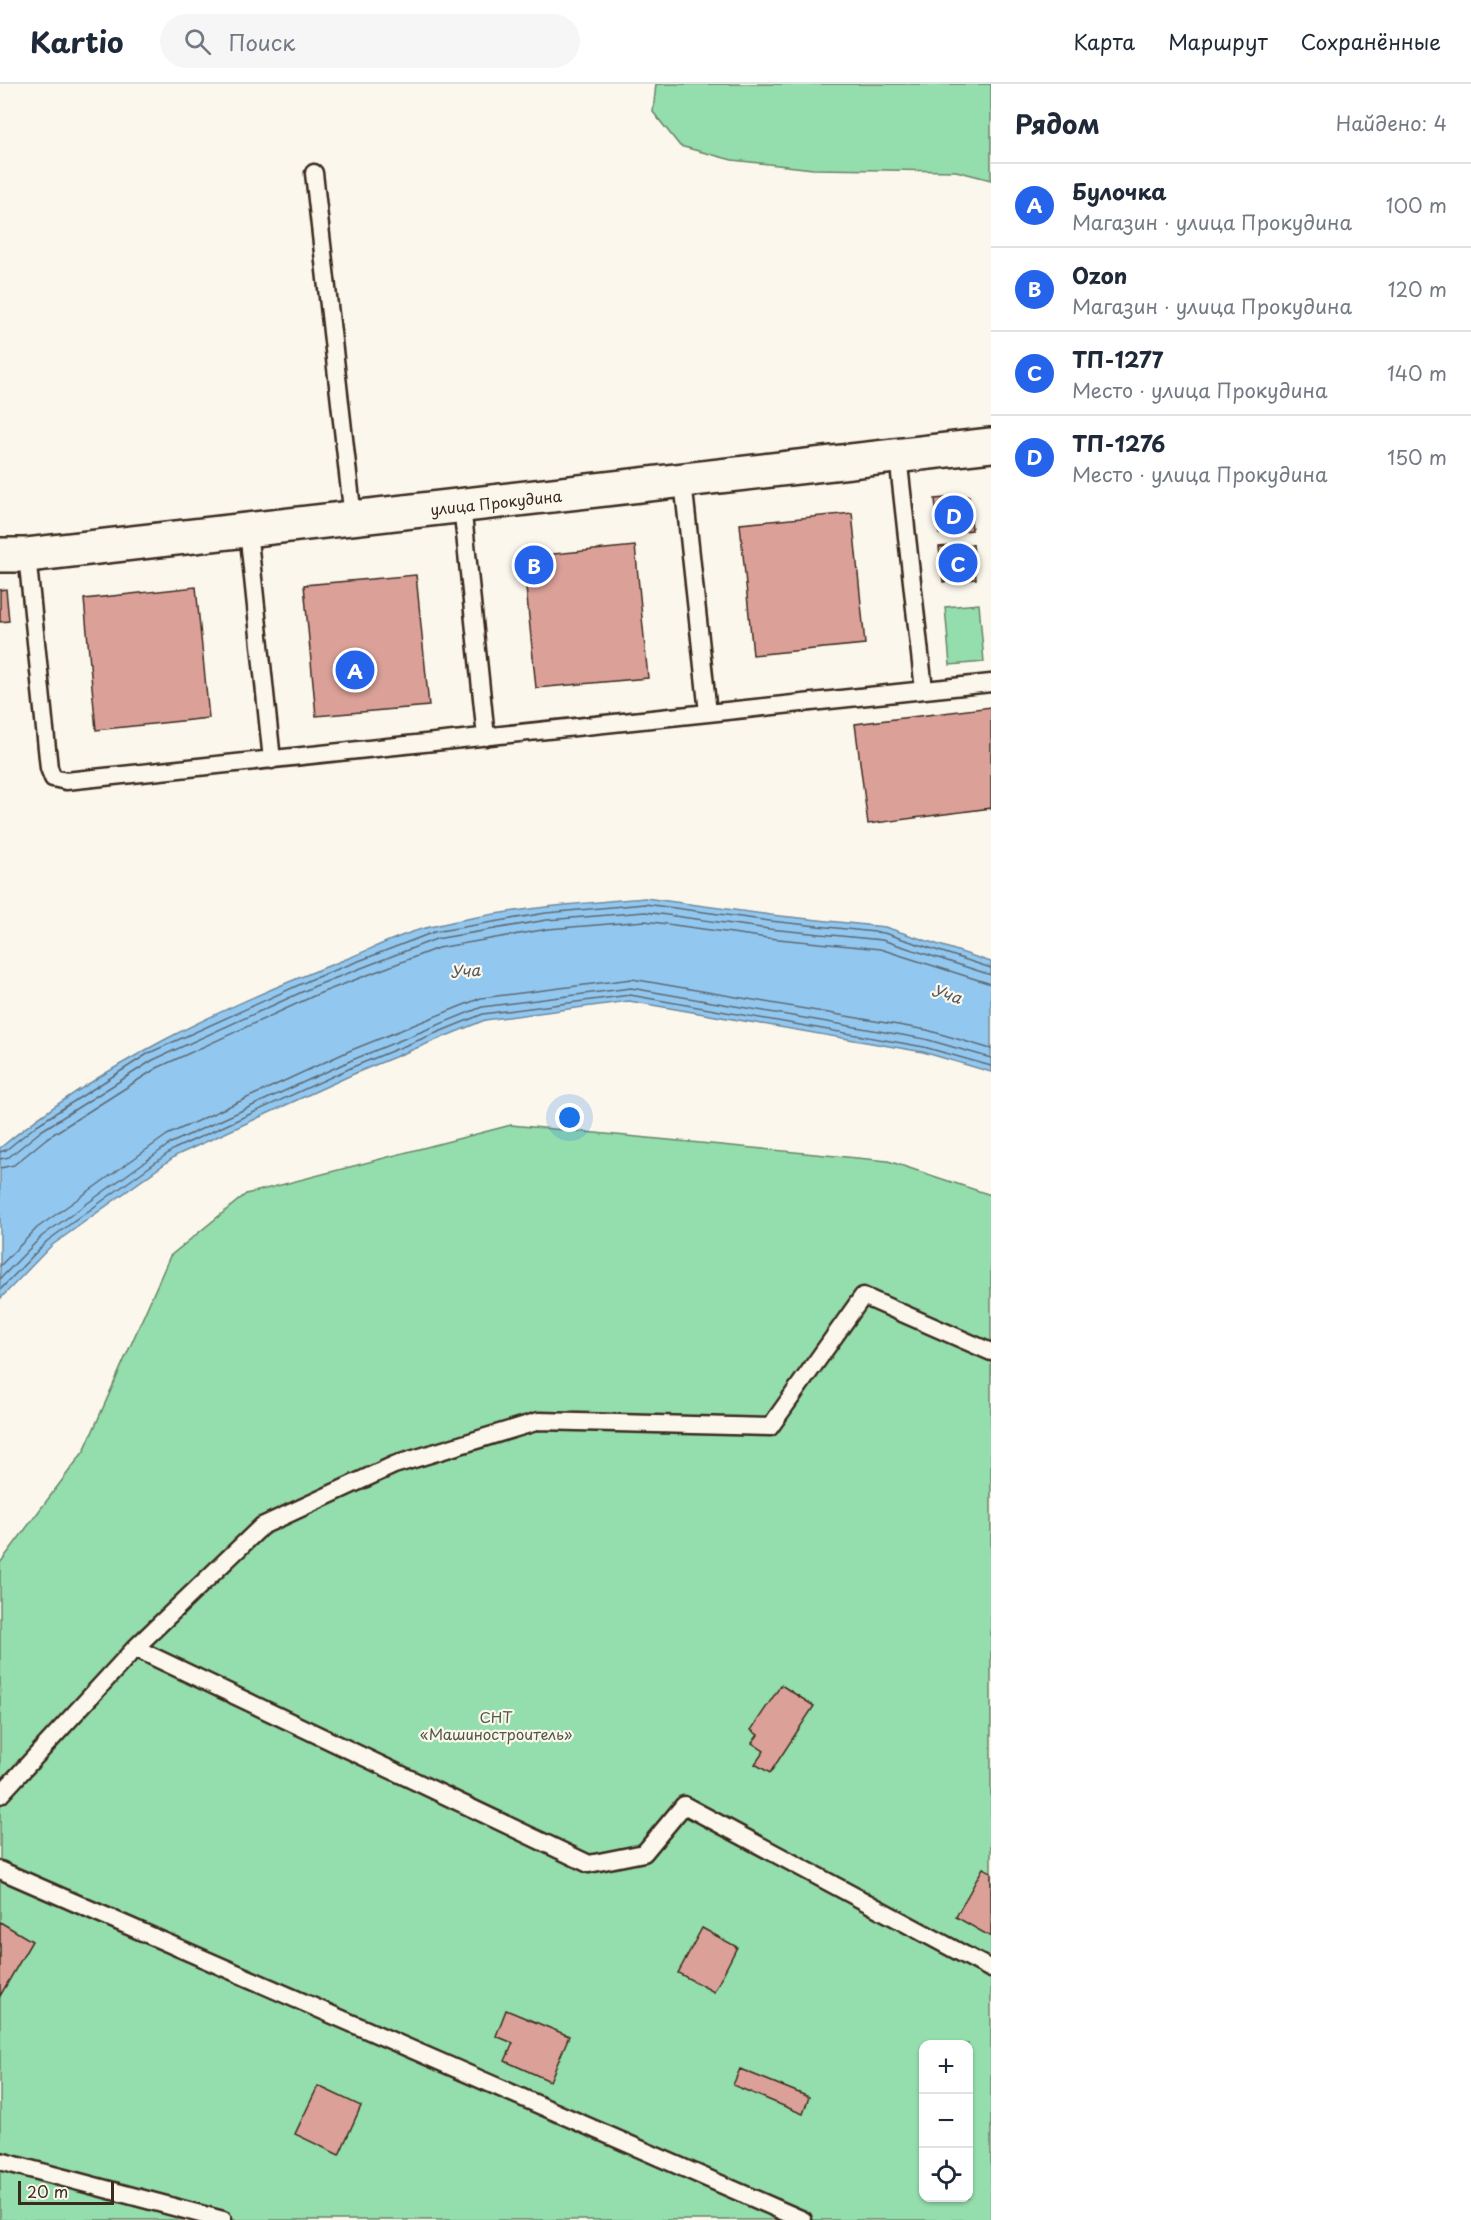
<!DOCTYPE html>
<html lang="ru">
<meta charset="utf-8">
<style>
:root{--surface:#fff;--page:#f6f6f7;--text:#1f2937;--muted:#747a83;--line:#e0e1e3;--accent:#2563eb}
body{margin:0;font-family:"Playpen Sans",sans-serif;background:var(--page);color:var(--text)}
.controls{position:absolute;right:18px;bottom:18px;display:grid;overflow:hidden;border-radius:12px;box-shadow:0 2px 4px #0004}
.controls button{width:54px;height:54px;display:grid;place-items:center;padding:0;border:0;border-bottom:2px solid var(--line);background:var(--surface);color:var(--text);font:30px sans-serif}
.scale{position:absolute;left:18px;bottom:15px;width:96px;box-sizing:border-box;padding-left:6px;border:3px solid #3b2a1e;border-top:0;font-size:16px;line-height:21px;white-space:nowrap;color:#3b2a1e;-webkit-text-stroke:4px #fbf7ec;paint-order:stroke}
.you{position:absolute;left:570px;top:1034px;width:21px;height:21px;margin:-15px;border:4px solid #fff;border-radius:50%;background:#1a73e8;box-shadow:0 0 0 9px #1a73e833}
.badge{display:grid;place-items:center;width:39px;height:39px;border-radius:50%;background:var(--accent);color:#fff;font-size:20px;font-weight:700}
.pin{position:absolute;translate:-50% -50%;border:3px solid #fff;box-shadow:0 2px 6px #0006}
.list{margin:0;padding:0;list-style:none}
h2{display:flex;justify-content:space-between;align-items:center;height:78px;margin:0;padding:0 24px;font-size:26px}
h2 small{font-size:20px;font-weight:400;color:var(--muted)}
.list li{display:grid;grid-template-columns:39px 1fr auto;gap:18px;align-items:center;box-sizing:border-box;height:84px;padding:0 24px;border-top:2px solid var(--line)}
.list b{display:block;font-size:22px;white-space:nowrap}
.list p{margin:0;font-size:20px;white-space:nowrap;color:var(--muted)}
.list em{font-size:20px;font-style:normal;color:var(--muted)}
.icon{flex:none;width:33px;height:33px;fill:none;stroke:currentColor;stroke-width:2;stroke-linecap:round;stroke-linejoin:round}
.map{position:relative;flex:none;width:991px;height:2136px;overflow:hidden}
header{display:flex;align-items:center;gap:36px;box-sizing:border-box;height:84px;padding:0 30px;background:var(--surface);border-bottom:2px solid var(--line)}
header strong{font-size:28px}
nav{display:flex;gap:33px;margin-inline-start:auto;font-size:21px}
.search{width:420px;height:54px;background:var(--page);display:flex;align-items:center;gap:15px;box-sizing:border-box;padding:0 21px;border-radius:33px;color:var(--muted);font-size:22px}
main{display:flex}
aside{flex:1;background:var(--surface)}
.map>svg:first-child{display:block}
</style>
<header>
<strong>Kartio</strong>
<div class="search"><svg class="icon" aria-label="search" viewBox="0 0 24 24"><circle cx="10" cy="10" r="6"/><path d="M15 15l6 6"/></svg>Поиск</div>
<nav><a>Карта</a><a>Маршрут</a><a>Сохранённые</a></nav>
</header>
<main>
<div class="map">
<svg width="991" height="2136" viewBox="0 0 991 2136">
<rect width="100%" height="100%" fill="#fbf7ec"/>
<filter id="ink" filterUnits="userSpaceOnUse"><feTurbulence type="fractalNoise" baseFrequency=".0167" numOctaves="2"/><feDisplacementMap in="SourceGraphic" scale="12" xChannelSelector="R" yChannelSelector="G"/><feConvolveMatrix kernelMatrix="1 2 1 2 8 2 1 2 1" color-interpolation-filters="sRGB"/></filter>
<g filter="url(#ink)">
<path fill="#94ddad" stroke="#688466" stroke-width="1.5" fill-rule="evenodd" d="M656,0h335v96l-35,-9 -143,-2 -81,-9 -52,-14 -27,-34z
M979,520l5,58 -34,3 -5,-58z
M511,1041l377,36 103,34v1025h-991v-657l84,-112 86,-195 76,-62zM924,1960h44v154h-44z"/>
<path fill="#92c8f0" stroke="#6f899c" stroke-width="1.5" d="M645,814l126,17 114,12 106,35v110l-68,-20 -294,-51 -144,19 -127,52 -181,83 -126,91 -51,53v-151c102,-85 226,-143 349,-190 27,-11 56,-26 85,-32 69,-17 141,-22 211,-28z"/>
<g fill="none" stroke-linecap="round" stroke-linejoin="round">
<path stroke="#5e6972" stroke-width="1.5" d="M0,1068l6,-2 31,-25 112,-72 163,-74 122,-47 112,-19 99,-9 125,17 114,12 107,35
M0,1075l9,-2 32,-26 112,-71 162,-74 121,-47 111,-19 98,-8 124,17 113,11 109,35
M0,1084l14,-3 33,-27 110,-70 161,-74 120,-46 110,-19 97,-8 123,17 112,11 111,35
M0,1182l37,-38 130,-93 182,-84 132,-53 151,-19 295,51 64,19
M0,1195l42,-43 129,-93 181,-83 130,-53 149,-19 294,51 66,19
M0,1206l47,-49 127,-92 181,-83 128,-52 147,-19 294,52 67,19"/>
</g>
<path fill="#dba198" stroke="#3b2a1e" stroke-width="1.5" d="M969,412l3,34 -33,4 -4,-35z
M852,429l13,131 -112,11 -13,-131z
M973,460l3,35 -33,3 -4,-35z
M635,462l13,132 -112,10 -13,-131z
M416,491l13,131 -113,10 -12,-131z
M196,503l13,131 -113,12 -12,-131z
M6,505l3,32 -9,1v-32z
M991,623v101l-123,16 -13,-100z
M781,1601l33,21 -44,67 -15,-9 9,-13 -12,-8 6,-8 -7,-5z
M983,1784l8,4v65l-35,-20z
M0,1838l32,19 -32,55z
M702,1844l35,19 -23,45 -36,-19z
M506,1926l63,26 -19,45 -45,-20 8,-18 -17,-7z
M740,1985l69,28 -6,17 -70,-29z
M318,2002l43,20 -22,49 -44,-21z"/>
<g fill="none" stroke-linecap="round" stroke-linejoin="round">
<g stroke="#3b2a1e" stroke-width="21">
<path id="lane" d="M314,89l39,345
M898,372l26,234
M683,397l25,232 283,-30
M462,421l24,232
M248,446l24,230
M27,471l22,213 4,10 13,3 642,-68
M135,1564l454,216 55,-11 40,-48 307,164
M0,1711l135,-147 127,-122 132,-61 145,-44 231,6 93,-131 128,56
M0,1786l803,350
M0,2077l223,59"/>
</g>
<g stroke="#3b2a1e" stroke-width="38">
<path id="street" d="M0,471h27l964,-110"/>
</g>
<use href="#lane" stroke="#fbf7ec" stroke-width="16"/>
<use href="#street" stroke="#fbf7ec" stroke-width="33"/>
</g>
</g>
<g text-anchor="middle" dominant-baseline="central" stroke-width="4.5" stroke-linejoin="round" paint-order="stroke">
<g font-size="15" fill="#3b2a1e" stroke="#fbf7ec">
<text transform="translate(496 418) rotate(-6)">улица Прокудина</text>
</g>
<g font-size="15" fill="#515742" stroke="#fbf7ec">
<text x="496" y="1632">СНТ<tspan x="496" dy="17">«Машиностроитель»</tspan></text>
</g>
<g font-size="16" font-style="italic" fill="#55595d" stroke="#fbf7ec">
<text transform="translate(465 886) rotate(-4)">Уча</text>
<text transform="translate(947 909) rotate(17)">Уча</text>
</g>
</g>
</svg>
<div class="controls">
<button>+</button>
<button>−</button>
<button><svg class="icon" aria-label="locate" viewBox="0 0 24 24"><circle cx="12" cy="12" r="6"/><path d="M12 2v4M12 18v4M2 12h4M18 12h4"/></svg></button>
</div>
<div class="scale">20 m</div>
<div class="you"></div>
<div class="pin badge" style="left:355px;top:586px">A</div>
<div class="pin badge" style="left:534px;top:481px">B</div>
<div class="pin badge" style="left:958px;top:479px">C</div>
<div class="pin badge" style="left:954px;top:431px">D</div>
</div>
<aside>
<h2>Рядом<small>Найдено: 4</small></h2>
<ul class="list">
<li><span class="badge">A</span><div><b>Булочка</b><p>Магазин · улица Прокудина</p></div><em>100 m</em></li>
<li><span class="badge">B</span><div><b>Ozon</b><p>Магазин · улица Прокудина</p></div><em>120 m</em></li>
<li><span class="badge">C</span><div><b>ТП-1277</b><p>Место · улица Прокудина</p></div><em>140 m</em></li>
<li><span class="badge">D</span><div><b>ТП-1276</b><p>Место · улица Прокудина</p></div><em>150 m</em></li>
</ul>
</aside>
</main>
